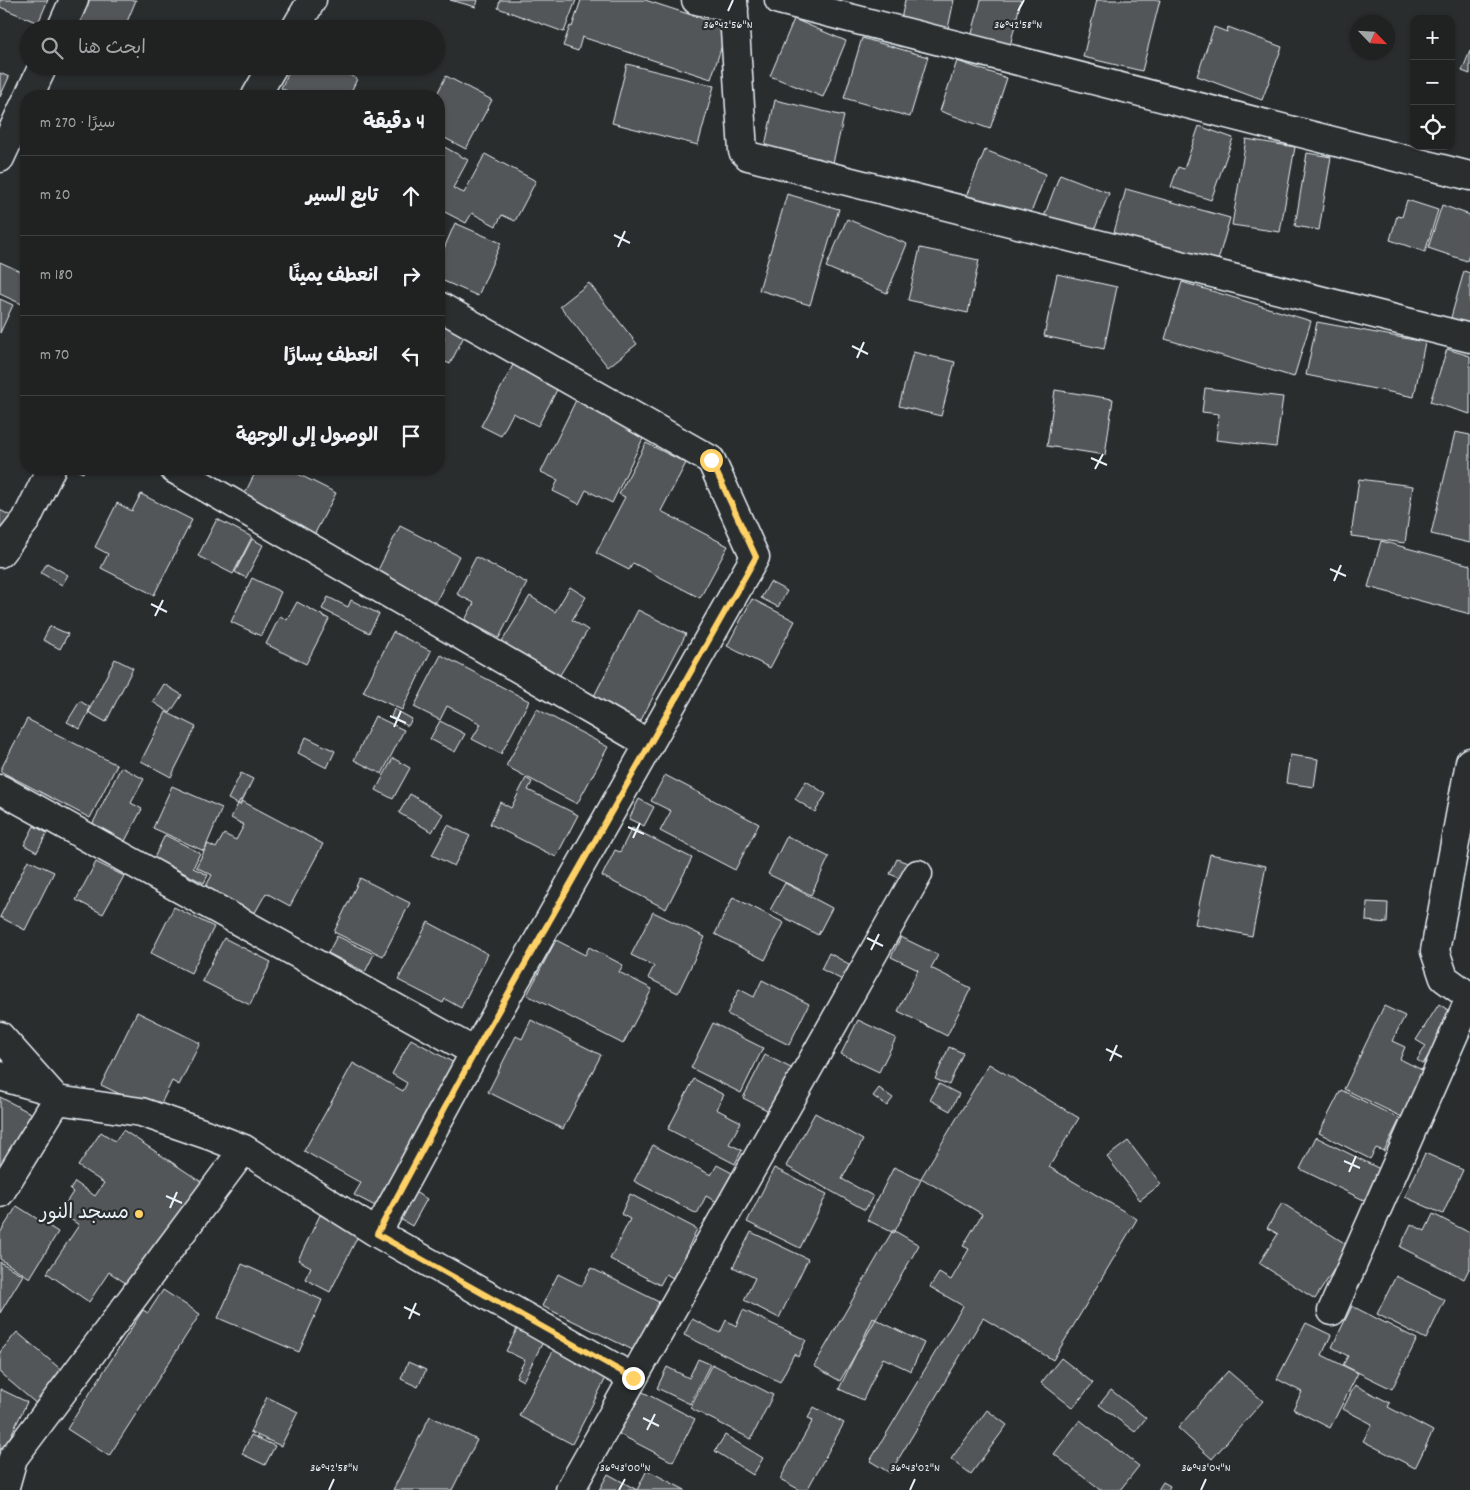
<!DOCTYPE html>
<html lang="ar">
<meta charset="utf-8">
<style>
:root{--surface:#202222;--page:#2d2f2f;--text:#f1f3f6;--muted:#a2a4a5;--line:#3d3f40}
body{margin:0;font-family:Dekko,"Playpen Sans Arabic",sans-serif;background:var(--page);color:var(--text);direction:rtl}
.controls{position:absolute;right:15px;top:15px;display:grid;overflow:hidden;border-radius:10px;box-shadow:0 1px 4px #0004}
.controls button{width:45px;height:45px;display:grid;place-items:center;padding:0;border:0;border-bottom:1px solid var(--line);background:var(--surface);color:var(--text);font:25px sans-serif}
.compass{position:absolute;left:1350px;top:15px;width:45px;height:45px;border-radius:50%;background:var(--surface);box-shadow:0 1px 4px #0004;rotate:115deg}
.stop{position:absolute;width:15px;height:15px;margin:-11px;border:4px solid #ffd166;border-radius:50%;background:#fff}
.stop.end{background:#ffd166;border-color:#fff;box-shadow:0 1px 5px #0008}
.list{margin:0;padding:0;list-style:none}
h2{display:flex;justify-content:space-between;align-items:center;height:65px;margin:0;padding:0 20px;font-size:21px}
h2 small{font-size:16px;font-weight:400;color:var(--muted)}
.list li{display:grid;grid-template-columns:32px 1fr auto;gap:15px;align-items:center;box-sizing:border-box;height:80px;padding:0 20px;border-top:1px solid var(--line)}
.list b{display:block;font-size:19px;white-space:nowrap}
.list em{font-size:16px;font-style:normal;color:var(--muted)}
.icon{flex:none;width:28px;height:28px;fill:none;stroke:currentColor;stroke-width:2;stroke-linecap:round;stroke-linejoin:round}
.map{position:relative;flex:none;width:1470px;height:1490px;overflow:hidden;direction:ltr}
.search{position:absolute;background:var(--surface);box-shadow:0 1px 4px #0004;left:20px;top:20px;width:425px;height:55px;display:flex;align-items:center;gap:12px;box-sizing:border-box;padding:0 18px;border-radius:28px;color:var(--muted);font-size:19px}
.panel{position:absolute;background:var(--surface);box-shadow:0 1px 4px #0004;left:20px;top:90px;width:425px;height:385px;border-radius:20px;direction:rtl}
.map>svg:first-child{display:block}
</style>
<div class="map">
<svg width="1470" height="1490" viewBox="0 0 1470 1490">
<rect width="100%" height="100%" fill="#2a2d2e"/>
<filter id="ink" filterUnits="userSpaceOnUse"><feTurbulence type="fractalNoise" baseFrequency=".02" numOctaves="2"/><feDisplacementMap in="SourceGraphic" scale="10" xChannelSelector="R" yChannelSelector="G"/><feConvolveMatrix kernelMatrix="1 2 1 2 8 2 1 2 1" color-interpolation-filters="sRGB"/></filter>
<g filter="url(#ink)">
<path fill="#535759" stroke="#e8f1f8" d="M0,0h48l-10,23 -38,-16z
M74,0h62l-12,29h-46l3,-6 -14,-6z
M450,0h28l-2,7z
M500,0h76l-12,32 -66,-24z
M581,0h64l83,27 -17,52 -129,-42 -4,14 -15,-5 7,-20 2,1z
M905,0h49l-7,33 -47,-9z
M981,0h40l-11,46 -39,-9z
M1097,0h63l-18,71 -59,-14z
M794,19l52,22 -23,56 -53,-21z
M1214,27l13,5 1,-5 54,20 -20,53 -65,-24z
M862,38l66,19 -18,60 -66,-19z
M1470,51v23l-8,-3z
M957,61l50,17 -17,51 -50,-18z
M627,64l87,22 -16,59 -86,-22z
M292,66h41l24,13 -8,17h-52l-16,-8z
M0,73l9,4 -9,20z
M446,76l46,24 -26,49 -27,-14v-39h-3z
M775,100l69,16 -13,55 -68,-16z
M1199,126l34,12 -22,62 -40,-13 7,-20 6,2z
M1246,139l49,8 -15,85 -48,-7z
M439,144l29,16 -15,28 11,5 21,-39 51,27 -21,40 -13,-6 -6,11 -24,-13 -6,10 -27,-14z
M985,150l61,24 -19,49 -62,-24z
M1307,153l24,4 -12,73 -24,-4z
M1060,174l49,19 -19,48 -48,-19z
M1126,189l104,29 -13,46 -104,-28z
M787,194l52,15 -29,96 -51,-15z
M1407,200l31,10 -13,42 -35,-12 7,-24 5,1z
M1442,205l28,10v36l-3,10 -39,-13z
M847,219l60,25 -20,49 -61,-26z
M455,223l46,20 -23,53 -39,-17v-19z
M920,248l59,12 -11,53 -60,-13z
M0,262l26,12v32l-26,-12z
M1464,271l6,2v53l-20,-5z
M1057,274l60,13 -13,62 -60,-13z
M1182,282l129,39 -17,56 -129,-38z
M589,283l48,61 -29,23 -48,-61z
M0,299l13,6 -13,28z
M443,319l24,11 -17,34 -11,-5v-9l6,-12 -6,-3v-8z
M1317,322l108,20 -11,55 -108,-22z
M1447,349l23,7v58l-40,-12z
M913,352l42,10 -14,54 -42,-10z
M514,363l45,23 -21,40 -25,-13 -12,23 -20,-10z
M1205,388l78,9 -7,50 -60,-7 3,-26 -17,-2z
M1055,390l58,9 -8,56 -58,-9z
M578,396l69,34 -35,73 -26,-13 -7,14 -26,-13 5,-11 -17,-8z
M1455,432l15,3v108l-39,-9z
M646,443l40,20 -25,48 67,35 -28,52 -67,-35 -4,7 -33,-17 29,-56 -6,-3z
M73,469h12l-2,4z
M257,469h31l48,24 -22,42 -72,-36z
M1359,479l54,7 -8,57 -54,-7z
M141,494l51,26 -38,75 -53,-27 7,-14 -13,-7 22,-44 15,8z
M0,510l11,6 -11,20z
M217,519l35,18 -19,37 -35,-18z
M400,526l59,30 -25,50 -59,-30z
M252,539l11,6 -17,33 -11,-6z
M1381,541l89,24v49l-102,-27z
M476,557l51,26 -28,55 -34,-18 9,-17 -17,-9z
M47,563l21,12 -6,10 -21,-12z
M252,578l29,14 -20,44 -30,-14z
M770,582l17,9 -9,16 -17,-9z
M570,587l16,10 -14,23 16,10 -30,48 -57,-35 29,-47 25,16z
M328,597l20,10 3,-7 28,14 -10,19 -47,-24z
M752,599l43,22 -25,47 -43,-22z
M297,602l32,17 -23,45 -40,-20 14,-28 7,4z
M638,610l48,24 -46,88 -47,-24z
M50,626l18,8 -8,15 -17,-9z
M393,632l38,19 -29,59 -39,-18z
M441,655l88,46 -28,53 -29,-15 9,-15 -34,-18 -7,14 -26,-13z
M115,659l18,9 -27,54 -18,-10z
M164,684l18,11 -12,18 -17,-11z
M80,701l11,7 -11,21 -13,-7z
M394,709l18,10 -4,7 -17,-9z
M537,709l71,38 -31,57 -71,-38z
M166,712l30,15 -25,50 -30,-16z
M375,716l29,14 -22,44 -28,-14z
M27,719l90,46 -27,53 -90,-47z
M440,721l25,13 -10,18 -25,-13z
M306,737l29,14 -8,17 -29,-15z
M1290,755l28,4 -4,28 -28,-4z
M393,758l17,10 -17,31 -17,-9z
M121,767l23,12 -13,24 11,6 -17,32 -33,-16z
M241,773l12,6 -13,26 -12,-6z
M665,775l94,49 -24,46 -75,-39 11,-20 -20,-10z
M526,778l6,4 -4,8 50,25 -22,42 -66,-33 10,-22 11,6z
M806,781l20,13 -11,18 -20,-13z
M172,786l50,22 -18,43 -51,-23z
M410,794l33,20 -11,18 -33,-19z
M639,799l15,8 -10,19 -15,-7z
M240,800l83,44 -33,62 -24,-13 -14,25 -47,-30 7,-13 -16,-8 12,-23 8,4 8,-14 12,6 8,-15 -13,-7z
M448,825l22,11 -16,30 -22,-11z
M34,826l13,7 -10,19 -13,-7z
M632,828l60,30 -26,51 -64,-33 13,-26 5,2z
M165,835l35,18 -7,15 15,7 -4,8 -50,-25z
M787,836l42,21 -18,38 -43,-21z
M1210,854l56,12 -14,70 -57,-12z
M897,859l16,6 -7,16 -16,-7z
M28,860l26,12 -29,58 -25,-13z
M96,862l28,14 -21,38 -27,-14z
M360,878l50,25 -27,53 -49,-24z
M785,883l47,25 -14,27 -48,-25z
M733,897l51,26 -19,37 -50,-26z
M1367,902l21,1 -1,20 -21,-2z
M174,907l40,20 -23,46 -40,-20z
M653,912l52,25 -27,56 -30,-15 6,-12 -23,-11z
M428,922l60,32 -27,54 -16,-9 -2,4 -45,-23z
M337,936l37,18 -9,18 -37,-19z
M901,937l37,18 -7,13 40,20 -24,48 -49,-25 20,-41 -27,-13z
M224,938l47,24 -21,43 -48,-24z
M556,940l29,15 4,-8 34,18 -4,7 33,17 -29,55 -96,-49z
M829,953l27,15 -8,15 -27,-14z
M762,980l47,24 -20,41 -62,-31 12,-25 15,8z
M1439,1004l15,10 -31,50 -6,-4 9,-14 -10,-6z
M1384,1006l21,10 -13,25 13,6 -5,12 24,12 -22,46 -58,-28z
M137,1012l63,31 -21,42 -7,-4 -15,31 -56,-27z
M531,1020l70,35 -38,74 -75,-37 28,-56 6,3z
M858,1020l38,18 -17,34 -38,-18z
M713,1023l50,25 -22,45 -50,-25z
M411,1039l45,25 -77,144 -25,-13 7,-12 -57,-32 49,-88 50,28 4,-8 -15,-9z
M949,1047l14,6 -14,32 -14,-6z
M765,1055l30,15 -22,43 -30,-15z
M989,1064l90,54 -30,49 88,52 -84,141 -70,-42 -93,155 -20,-12 93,-155 -33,-19 9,-14 12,7 18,-31 -6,-3 19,-32 -61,-36z
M694,1079l30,16 -8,14 25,13 -12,22 13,6 -7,14 -67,-35z
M939,1084l20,10 -9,17 -20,-11z
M879,1088l14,10 -6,8 -14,-10z
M1341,1090l59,29 -16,32 -8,-3 -6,11 -51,-26z
M0,1097l38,20 -38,51z
M815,1113l48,27 -21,39 31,17 -8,14 -79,-44z
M123,1130l80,53 -70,105 -24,-16 -20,30 -42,-29 32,-48 -19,-13 13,-20 -3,-2 5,-8 20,14 9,-13 -26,-17 23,-34 14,9z
M1316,1137l74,37 -16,31 -74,-36z
M1128,1141l33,43 -21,16 -33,-43z
M653,1145l58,30 6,-10 15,8 -15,29 -11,-6 -9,18 -63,-33z
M1425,1153l38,17 -20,44 -38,-17z
M894,1167l27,13 -27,53 -27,-13z
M774,1168l53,26 -27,54 -53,-26z
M411,1190l16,9 -15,27 -17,-10z
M630,1194l67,35 -9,19 10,5 -16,30 -16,-9 -6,11 -50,-26 20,-40 -9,-5z
M1282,1203l67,43 -34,53 -56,-36 19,-29 -11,-6z
M17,1206l41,26 -28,46 -30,-19v-26z
M1433,1214l37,19v34l-6,12 -64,-32 11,-23 14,7z
M320,1215l39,19 -29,58 -25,-13 6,-12 -13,-7z
M893,1230l26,15 -79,136 -26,-15z
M751,1232l57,27 -29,59 -35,-18 11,-22 -22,-11z
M0,1262l23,13 -23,38z
M242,1264l80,36 -23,52 -81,-34z
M591,1268l68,34 -24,49 -93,-45 16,-32 24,12z
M1396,1276l49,24 -19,39 -49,-25z
M163,1290l37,24 -91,142 -42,-27 76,-119 5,3z
M1352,1306l65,33 -25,50 -49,-24 5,-9 -16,-9z
M743,1310l63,30 -8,17 -4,-3 -14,28 -96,-47 8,-16 28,14 6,-13 10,6z
M873,1318l51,25 -13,28 -28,-13 -20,42 -24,-11z
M1306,1323l25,12 -9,20 36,18 -28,55 -37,-19 9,-17 -25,-13z
M519,1325l26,13 -22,43 -7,-4 9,-17 -19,-9z
M17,1332l48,41 -27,32 -38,-32v-21z
M555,1347l53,27 -36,70 -53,-28z
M1061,1358l32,25 -20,25 -32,-25z
M698,1359l12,5 -20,40 -33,-16 10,-21 22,11z
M408,1362l18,8 -8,17 -17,-8z
M712,1364l61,31 -22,44 -61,-31z
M1228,1371l35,30 -51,58 -34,-31z
M1355,1385l35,18 -2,4 45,24 -18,37 -52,-27 9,-17 -29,-15z
M0,1389l27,13 -27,56z
M639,1390l56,29 -22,43 -56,-29z
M1111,1390l35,28 -11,14 -36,-27z
M267,1397l31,15 -17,34 -31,-14z
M814,1407l30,16 -37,67h-7l-20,-11 33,-59 -5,-2z
M987,1410l20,15 -36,49 -20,-15z
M430,1416l47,24 -25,50h-59z
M1080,1420l59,46 -19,24h-20l-46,-36z
M251,1435l24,11 -10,19 -23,-11z
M725,1435l38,23 -10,17 -38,-24z
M647,1470l38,20h-86l9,-16 29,16z
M1163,1482l7,4 -2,4h-10z"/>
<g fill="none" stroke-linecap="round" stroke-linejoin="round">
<g stroke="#e8f1f8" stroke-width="31">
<path id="street" d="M696,0l38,9
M733,0l10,151 5,5 722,182
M779,0l691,176
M295,29l17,-29
M256,96l17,-30
M174,469l475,275
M0,553l26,-33 25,-51
M1470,762l-35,189 9,27 26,19
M0,789l475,263
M0,1036l57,64 84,12 70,24 33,13 133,84 256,145
M0,1076l46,13
M0,1193l57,-93
M377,1233l98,-181 280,-495 -44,-97 -272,-154
M1332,1311l138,-313
M4,1490l9,-32 231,-309
M570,1490l348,-616"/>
</g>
<g stroke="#e8f1f8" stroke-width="31">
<path id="secondary" d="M61,29l13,-29
M29,96l14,-30
M0,158l26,-56"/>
</g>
<use href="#street" stroke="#2a2d2e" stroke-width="28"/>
<use href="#secondary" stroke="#2a2d2e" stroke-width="28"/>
</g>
</g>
<g fill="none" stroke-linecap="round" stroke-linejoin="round" filter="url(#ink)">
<path stroke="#ffd166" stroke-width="6" d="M633,1378l-256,-144 98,-182 281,-495 -45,-97"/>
</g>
<path fill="none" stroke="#e8f1f8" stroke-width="2" d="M728,11l5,-11M1018,11l6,-11M614,235l16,8M618,247l7,-16M852,346l16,8M857,358l7,-16M1091,458l16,7M1095,469l8,-15M1330,569l16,7M1334,581l7,-16M151,604l16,8M155,616l8,-16M390,716l16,7M394,727l7,-16M628,827l16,7M633,838l7,-15M867,938l16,8M871,950l8,-16M1106,1049l16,8M1110,1061l7,-16M1344,1161l16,7M1349,1172l7,-16M166,1196l16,7M170,1208l7,-16M404,1307l16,8M409,1319l7,-16M643,1418l16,8M647,1430l8,-16M329,1490l5,-11M619,1490l6,-11M910,1490l5,-11M1201,1490l5,-11"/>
<circle fill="#ffd166" stroke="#2a2d2e" stroke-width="2" cx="139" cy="1214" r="5"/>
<g text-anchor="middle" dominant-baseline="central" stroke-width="4.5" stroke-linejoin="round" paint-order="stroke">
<g font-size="20" fill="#e8f1f8" stroke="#2a2d2e" text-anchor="end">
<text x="129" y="1214">مسجد النور</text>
</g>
</g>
<g font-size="12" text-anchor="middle" fill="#e8f1f8" stroke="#2a2d2e" stroke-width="4.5" stroke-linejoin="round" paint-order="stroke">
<text x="728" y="28">36°42'56"N</text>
<text x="1018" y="28">36°42'58"N</text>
<text x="334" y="1471">36°42'58"N</text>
<text x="625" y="1471">36°43'00"N</text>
<text x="915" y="1471">36°43'02"N</text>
<text x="1206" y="1471">36°43'04"N</text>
</g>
</svg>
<div class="controls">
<button>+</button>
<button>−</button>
<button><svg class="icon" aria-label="locate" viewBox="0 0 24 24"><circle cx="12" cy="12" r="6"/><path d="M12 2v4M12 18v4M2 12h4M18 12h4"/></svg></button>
</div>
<svg class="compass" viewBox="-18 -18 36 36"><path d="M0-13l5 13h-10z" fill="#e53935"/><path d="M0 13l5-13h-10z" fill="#a2a4a5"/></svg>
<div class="stop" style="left:711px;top:460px"></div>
<div class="stop end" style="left:633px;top:1378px"></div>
<div class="search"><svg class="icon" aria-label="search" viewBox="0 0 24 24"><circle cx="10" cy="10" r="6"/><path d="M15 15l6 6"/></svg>ابحث هنا</div>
<section class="panel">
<h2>4 دقيقة<small>سيرًا · 270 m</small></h2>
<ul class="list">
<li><svg class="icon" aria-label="ahead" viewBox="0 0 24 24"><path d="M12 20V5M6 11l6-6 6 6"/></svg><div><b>تابع السير</b></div><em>20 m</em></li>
<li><svg class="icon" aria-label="right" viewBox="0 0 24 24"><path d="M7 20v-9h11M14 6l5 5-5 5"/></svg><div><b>انعطف يمينًا</b></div><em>180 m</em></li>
<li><svg class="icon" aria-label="left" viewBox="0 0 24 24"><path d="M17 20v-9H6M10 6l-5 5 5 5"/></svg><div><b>انعطف يسارًا</b></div><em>70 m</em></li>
<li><svg class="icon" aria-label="arrive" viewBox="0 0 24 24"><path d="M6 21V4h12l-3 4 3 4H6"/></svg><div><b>الوصول إلى الوجهة</b></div></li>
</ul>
</section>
</div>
